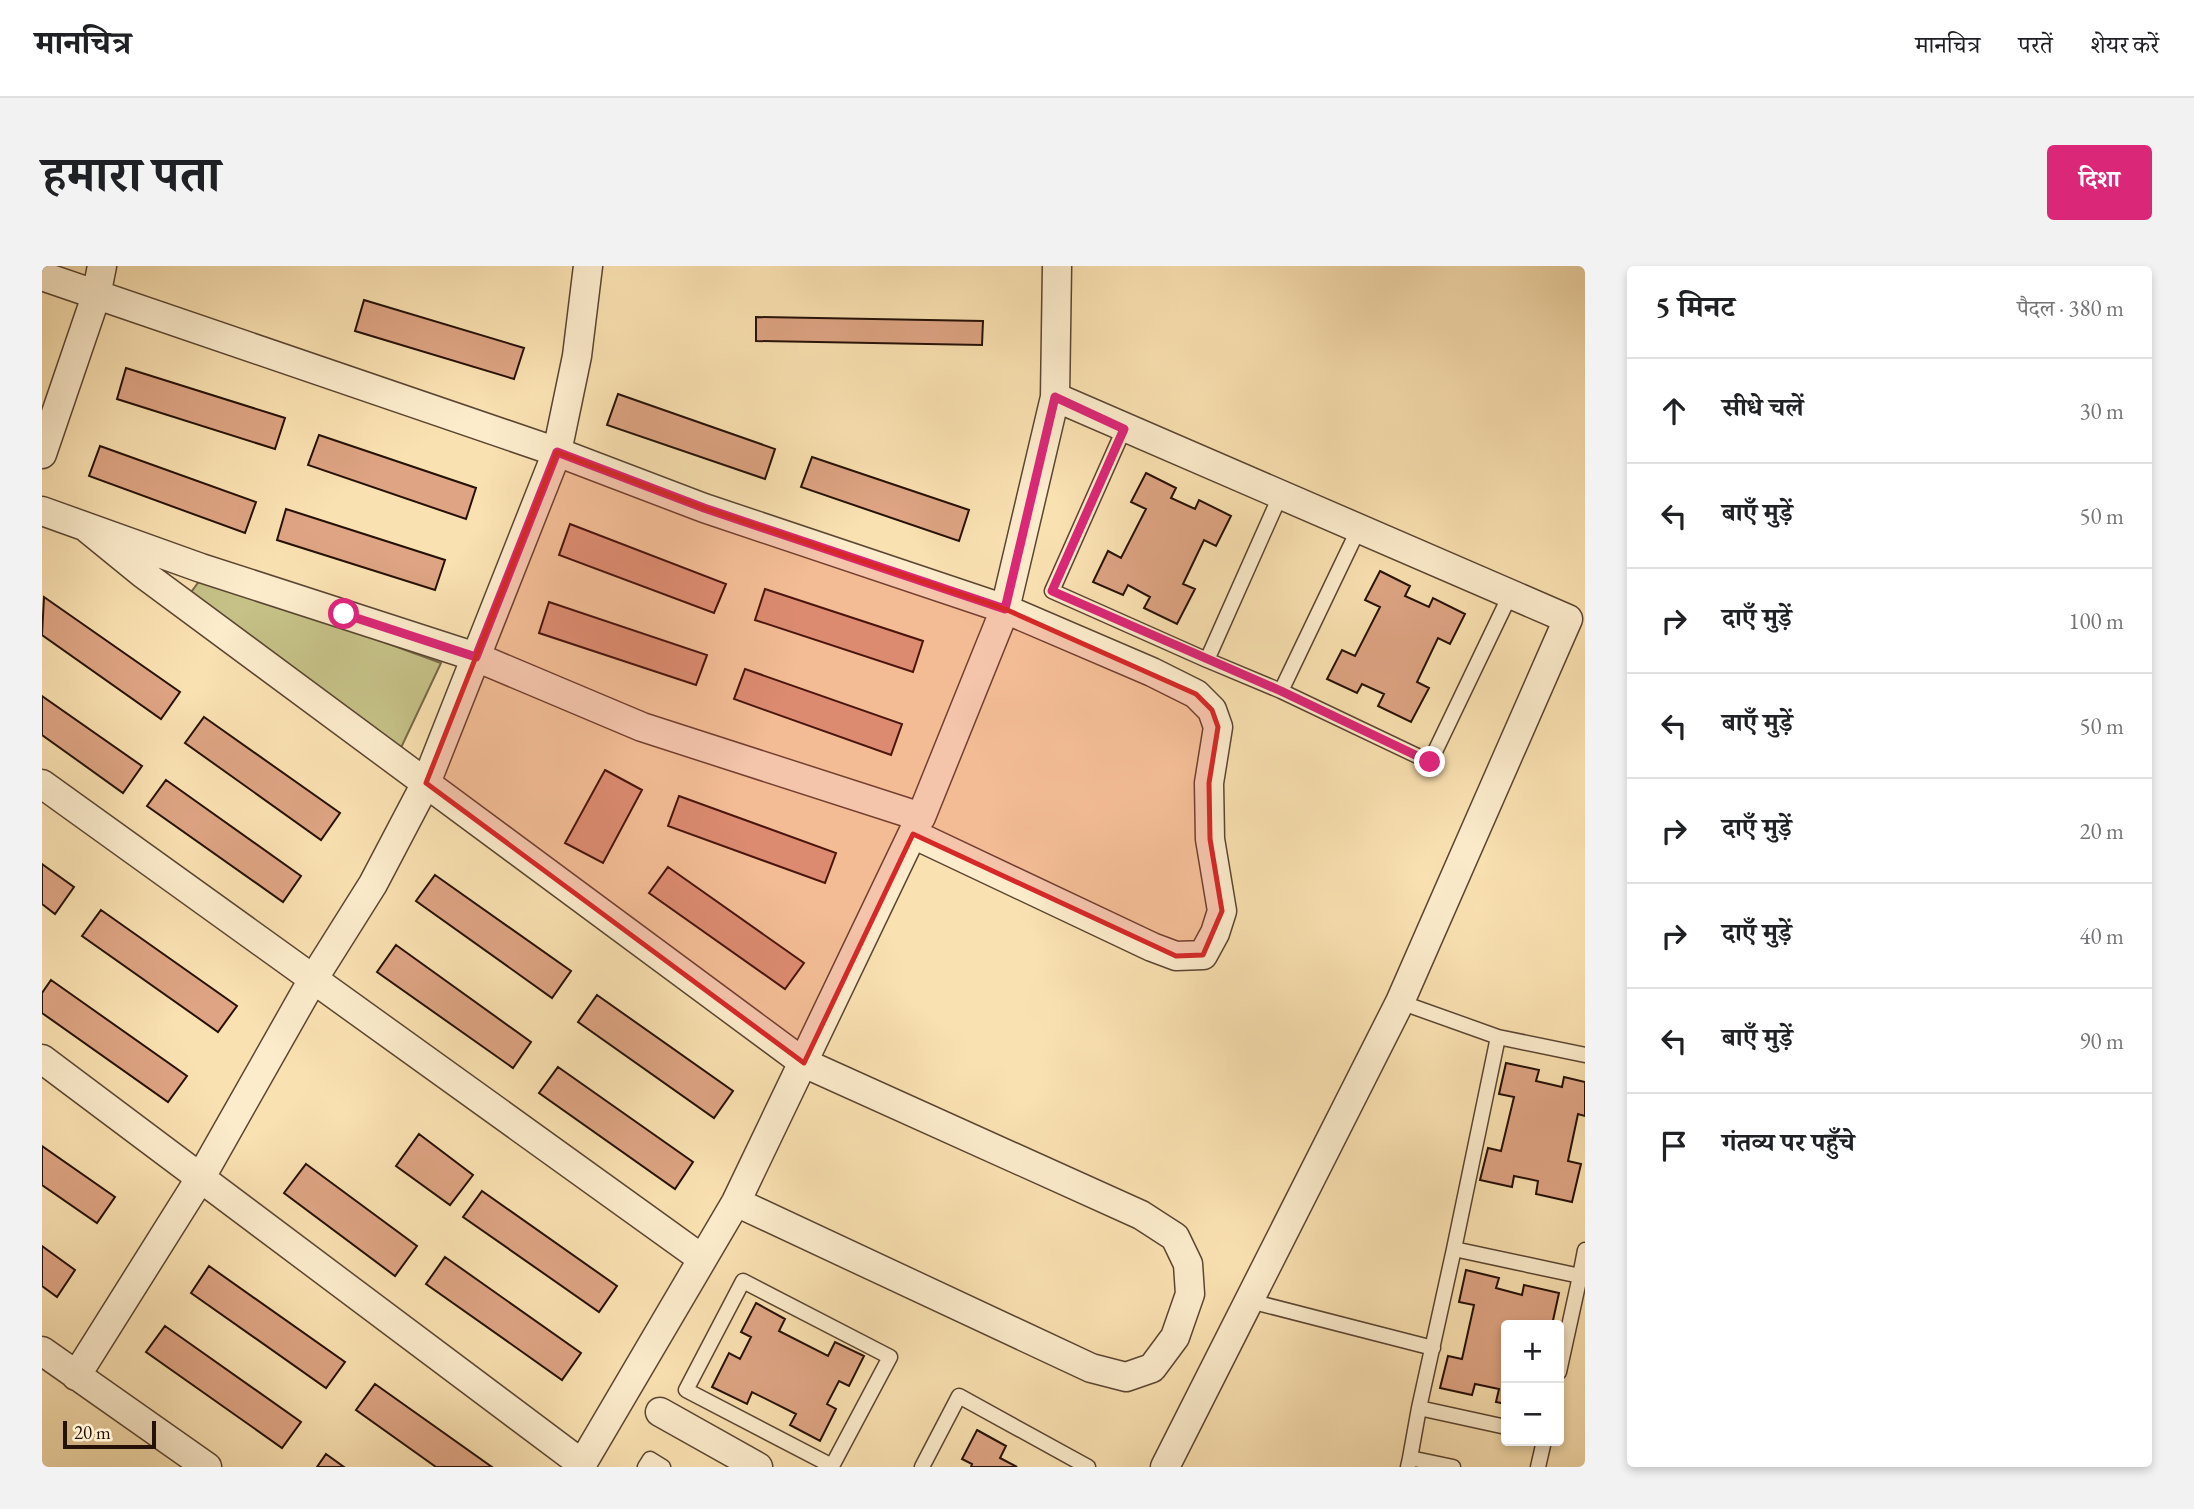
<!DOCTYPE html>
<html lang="hi">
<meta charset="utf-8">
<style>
:root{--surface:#fff;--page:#f2f2f2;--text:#202124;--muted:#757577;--line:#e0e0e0;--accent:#db2777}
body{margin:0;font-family:"EB Garamond","Noto Serif Devanagari",serif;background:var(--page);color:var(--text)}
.controls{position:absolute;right:21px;bottom:21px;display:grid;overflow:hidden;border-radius:7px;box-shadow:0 4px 10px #0003}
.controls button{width:63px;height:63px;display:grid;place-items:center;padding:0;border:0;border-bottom:2px solid var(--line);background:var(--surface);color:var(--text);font:35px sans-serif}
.scale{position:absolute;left:21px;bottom:18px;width:93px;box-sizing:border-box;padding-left:7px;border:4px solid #261107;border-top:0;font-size:19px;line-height:24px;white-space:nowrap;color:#261107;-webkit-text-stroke:5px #fceccc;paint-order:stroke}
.stop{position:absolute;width:21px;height:21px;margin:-16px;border:5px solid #db2777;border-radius:50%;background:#fff}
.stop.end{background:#db2777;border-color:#fff;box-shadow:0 2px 7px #0008}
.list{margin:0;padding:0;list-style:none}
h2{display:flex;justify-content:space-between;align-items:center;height:91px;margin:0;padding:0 28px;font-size:30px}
h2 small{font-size:23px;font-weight:400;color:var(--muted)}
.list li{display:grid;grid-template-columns:46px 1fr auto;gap:21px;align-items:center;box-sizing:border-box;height:105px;padding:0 28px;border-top:2px solid var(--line)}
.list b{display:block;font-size:26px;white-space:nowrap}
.list em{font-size:23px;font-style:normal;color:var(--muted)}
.icon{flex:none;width:38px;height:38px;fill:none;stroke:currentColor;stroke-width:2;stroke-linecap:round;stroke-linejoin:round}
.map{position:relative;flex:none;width:1543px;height:1201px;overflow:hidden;border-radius:7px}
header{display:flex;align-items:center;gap:42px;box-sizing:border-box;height:98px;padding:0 35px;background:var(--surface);border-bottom:2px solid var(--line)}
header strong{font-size:33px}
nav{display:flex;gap:38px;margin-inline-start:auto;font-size:24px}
.intro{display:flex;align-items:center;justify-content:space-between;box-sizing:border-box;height:168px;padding:0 42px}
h1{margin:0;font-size:49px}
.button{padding:18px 32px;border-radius:7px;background:var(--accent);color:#fff;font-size:24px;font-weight:700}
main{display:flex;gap:42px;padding:0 42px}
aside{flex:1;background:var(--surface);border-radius:7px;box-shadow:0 4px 10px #0003}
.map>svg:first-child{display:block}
</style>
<header>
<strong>मानचित्र</strong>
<nav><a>मानचित्र</a><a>परतें</a><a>शेयर करें</a></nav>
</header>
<div class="intro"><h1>हमारा पता</h1><a class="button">दिशा</a></div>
<main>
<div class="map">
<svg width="1543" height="1201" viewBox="0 0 1543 1201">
<rect width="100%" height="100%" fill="#fae1b1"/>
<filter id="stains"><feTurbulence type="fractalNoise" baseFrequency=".00286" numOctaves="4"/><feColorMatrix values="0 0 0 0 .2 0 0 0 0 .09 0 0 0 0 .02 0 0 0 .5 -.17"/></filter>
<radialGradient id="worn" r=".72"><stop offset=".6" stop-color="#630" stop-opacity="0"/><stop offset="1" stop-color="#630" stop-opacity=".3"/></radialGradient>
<path fill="#c5c187" stroke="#766947" stroke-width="2" d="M161,310l238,87 -42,89 -210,-157z"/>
<path fill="#dea483" stroke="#261107" stroke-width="2" d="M322,34l160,48 -10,31 -159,-48z
M714,51l227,4 -1,24 -226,-4z
M84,102l159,50 -10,31 -158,-50z
M576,128l157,55 -10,30 -158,-54z
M277,169l157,53 -10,31 -158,-54z
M58,180l156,56 -11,31 -156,-57z
M770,191l157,53 -10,31 -158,-54z
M1104,207l30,15 -5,10 24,11 4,-9 32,16 -15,30 -12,-6 -21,44 12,5 -18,35 -33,-16 6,-11 -22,-12 -5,10 -30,-13 15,-31 13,7 25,-49 -15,-7z
M244,243l159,51 -10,30 -158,-50z
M528,258l156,60 -12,29 -155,-58z
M1338,305l30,15 -5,10 24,11 4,-9 32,16 -15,30 -12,-6 -21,44 12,6 -18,34 -33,-16 6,-12 -22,-10 -5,9 -30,-14 15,-29 13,6 25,-49 -15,-7z
M723,323l158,52 -10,31 -158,-52z
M2,331l136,95 -19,27 -119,-84z
M507,336l158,53 -11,30 -157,-52z
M703,403l157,55 -11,31 -157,-56z
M0,430l100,70 -19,27 -81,-58z
M162,451l136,96 -19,27 -136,-97z
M563,504l37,20 -39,73 -38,-20z
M124,514l135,96 -18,26 -136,-96z
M637,530l157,57 -11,30 -157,-57z
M0,598l32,23 -19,27 -13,-10z
M626,601l136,96 -19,26 -136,-96z
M393,609l136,96 -19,27 -136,-97z
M59,644l136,96 -19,26 -136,-96z
M354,679l135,97 -18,26 -136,-96z
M9,714l136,96 -19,26 -126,-89v-20z
M555,729l136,96 -19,27 -136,-96z
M1464,797l33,7 -3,11 26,6 2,-10 21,5v34l-7,-2 -10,47 13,3 -9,38 -36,-8 2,-13 -24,-5 -2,11 -32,-7 8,-32 13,3 13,-54 -15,-3z
M516,801l135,95 -18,27 -136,-96z
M377,868l54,41 -23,30 -54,-39z
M0,880l73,51 -18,26 -55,-38z
M264,898l111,82 -22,30 -111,-83z
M440,925l135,95 -18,26 -136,-95z
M0,980l33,24 -18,27 -15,-11z
M403,991l136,96 -19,27 -136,-96z
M167,1000l136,96 -19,26 -135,-95z
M1424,1004l33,8 -3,10 26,7 2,-10 35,8 -7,32 -13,-3 -1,3h-32v79l-10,-2 3,-13 -24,-5 -3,11 -32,-7 8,-32 14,3 12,-54 -15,-3z
M714,1037l29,16 -6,12 49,25 7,-14 29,14 -15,30 -10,-5 -12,23 9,5 -16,32 -30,-16 6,-11 -44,-22 -5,12 -35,-17 17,-34 11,6 11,-22 -10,-5z
M123,1060l136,96 -19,26 -136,-96z
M333,1118l117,83h-56l-80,-57z
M935,1164l29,16 -6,12 17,9h-46l1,-3 -10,-5z
M284,1188l18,13h-27z"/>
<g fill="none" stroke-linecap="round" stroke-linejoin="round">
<g stroke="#5b4532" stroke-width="17">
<path id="lane" d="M1082,163l-72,162 155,69 73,-164
M1318,260l-79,165 149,71 81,-169
M1165,394l74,31
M1358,736l98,35
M1412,983l44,-212 87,18
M1538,1010l5,-26
M1208,1035l183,47
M1464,1161l-87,-19 35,-159 126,27 -21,96
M1368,1192l9,-50
M603,1201l5,-8 13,8
M790,1201v-1l58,-109 -147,-76 -57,109 146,76
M880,1201l37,-71 129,71
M1366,1201l2,-9 43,9
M1496,1201l6,-26"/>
</g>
<g stroke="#5b4532" stroke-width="31">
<path id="street" d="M0,10l515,176 147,56 301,101 147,63 44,22 16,16 6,17 -9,56 1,56 12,72 -7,22 -12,22 -27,1 -24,-9 -239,-113
M1013,131l513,222 -168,383 -235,465
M0,188l54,-158 6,-30
M0,245l159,57 275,89 166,70 279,90 84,-208 50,-212 2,-131
M46,263l54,44 662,490 337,152 34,22 13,27 2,30 -15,43 -23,31 -26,9 -35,-9 -355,-166
M0,518l659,474
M0,793l540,405 154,-262 184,-384
M0,1085l165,116
M34,1110l125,-199 111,-196 61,-97 53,-101 131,-331 20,-96 11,-90
M618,1146l98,55"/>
</g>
<use href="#lane" stroke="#fceccc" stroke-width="14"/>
<use href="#street" stroke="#fceccc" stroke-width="28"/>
</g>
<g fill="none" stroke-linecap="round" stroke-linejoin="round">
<path stroke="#db2777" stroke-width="9" d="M302,348l132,43 81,-205 147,56 301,101 50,-212 69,32 -72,162 229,100 149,71"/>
</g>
<path fill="#d62828" fill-opacity="0.2" stroke="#d62828" stroke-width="5" stroke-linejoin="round" d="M515,186l147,56 301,101 191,85 16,16 6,17 -9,56 1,56 12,72 -19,44 -27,1 -263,-122 -109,229 -378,-280z"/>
<rect width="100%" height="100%" filter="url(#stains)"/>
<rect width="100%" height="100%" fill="url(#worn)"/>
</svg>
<div class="controls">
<button>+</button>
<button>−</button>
</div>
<div class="scale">20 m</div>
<div class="stop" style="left:302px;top:348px"></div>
<div class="stop end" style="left:1388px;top:496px"></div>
</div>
<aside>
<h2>5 मिनट<small>पैदल · 380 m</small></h2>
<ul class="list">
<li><svg class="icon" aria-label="ahead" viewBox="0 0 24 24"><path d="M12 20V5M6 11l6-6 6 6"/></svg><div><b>सीधे चलें</b></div><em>30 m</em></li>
<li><svg class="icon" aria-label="left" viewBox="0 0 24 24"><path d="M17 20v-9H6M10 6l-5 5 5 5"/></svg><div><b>बाएँ मुड़ें</b></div><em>50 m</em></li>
<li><svg class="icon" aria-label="right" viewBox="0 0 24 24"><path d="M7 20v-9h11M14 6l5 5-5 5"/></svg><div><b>दाएँ मुड़ें</b></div><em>100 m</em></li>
<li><svg class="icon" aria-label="left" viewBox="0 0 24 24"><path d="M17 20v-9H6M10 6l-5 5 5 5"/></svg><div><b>बाएँ मुड़ें</b></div><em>50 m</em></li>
<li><svg class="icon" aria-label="right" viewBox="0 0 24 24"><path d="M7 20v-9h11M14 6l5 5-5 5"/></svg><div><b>दाएँ मुड़ें</b></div><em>20 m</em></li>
<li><svg class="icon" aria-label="right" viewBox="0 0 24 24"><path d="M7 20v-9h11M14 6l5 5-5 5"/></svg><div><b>दाएँ मुड़ें</b></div><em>40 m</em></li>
<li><svg class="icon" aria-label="left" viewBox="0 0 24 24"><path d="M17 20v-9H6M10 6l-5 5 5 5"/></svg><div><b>बाएँ मुड़ें</b></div><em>90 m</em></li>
<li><svg class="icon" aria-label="arrive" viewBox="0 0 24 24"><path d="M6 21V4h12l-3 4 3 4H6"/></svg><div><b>गंतव्य पर पहुँचे</b></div></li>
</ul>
</aside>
</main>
